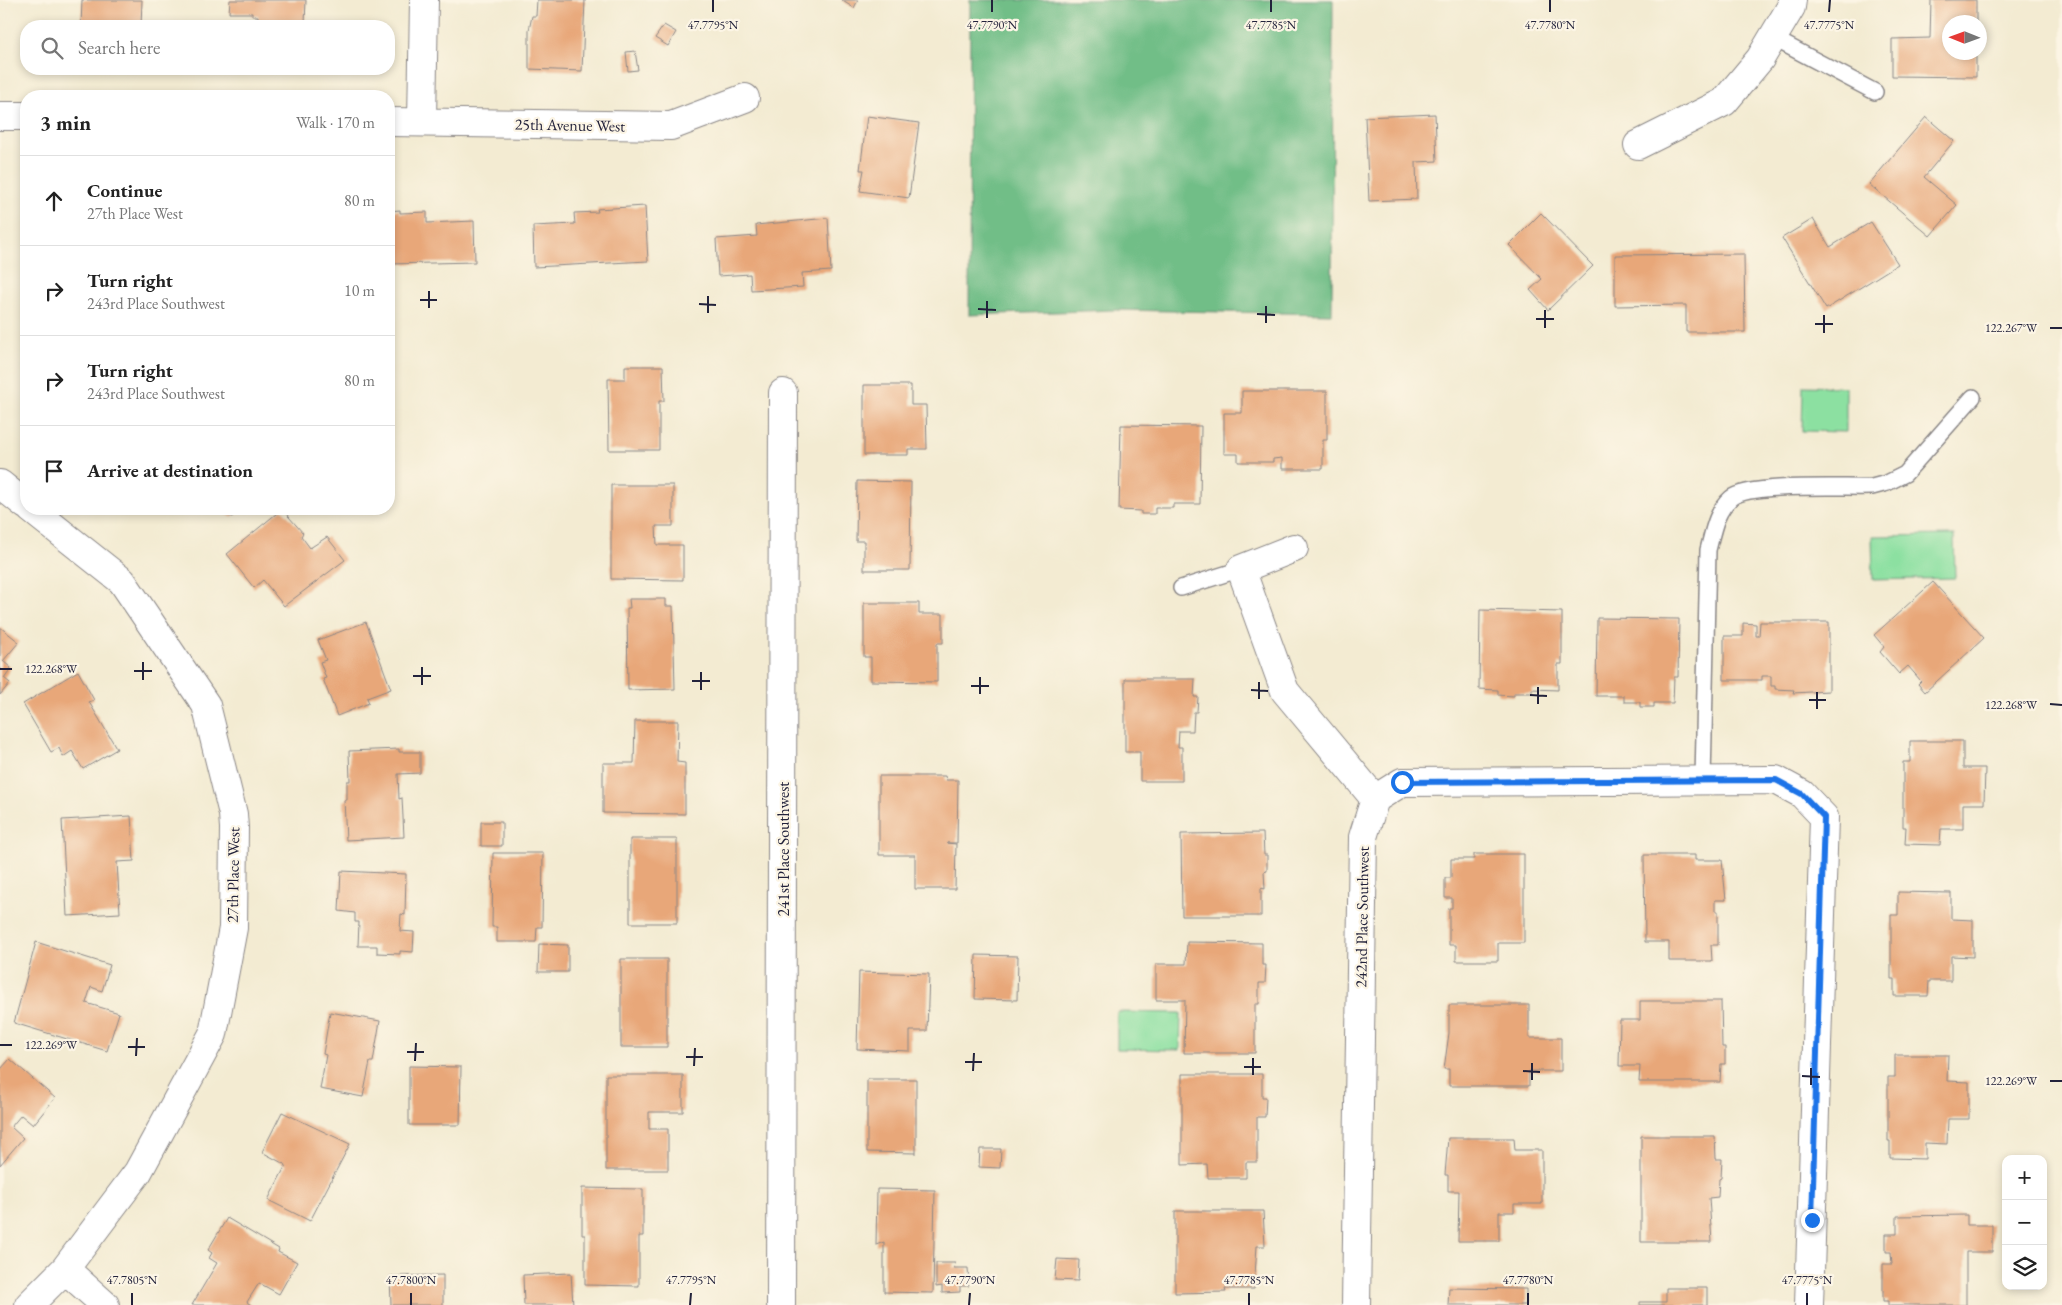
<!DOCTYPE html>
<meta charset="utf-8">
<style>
:root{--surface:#fff;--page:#f6f6f6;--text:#222;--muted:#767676;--line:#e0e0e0}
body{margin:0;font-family:"EB Garamond",serif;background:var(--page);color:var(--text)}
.controls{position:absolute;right:15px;bottom:15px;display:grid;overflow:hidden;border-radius:10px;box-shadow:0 2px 8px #0003}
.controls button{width:45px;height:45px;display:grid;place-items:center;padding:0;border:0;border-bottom:1px solid var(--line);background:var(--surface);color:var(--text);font:25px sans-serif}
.compass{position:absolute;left:1942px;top:15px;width:45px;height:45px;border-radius:50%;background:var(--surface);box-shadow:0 2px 8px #0003;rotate:271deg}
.stop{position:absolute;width:15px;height:15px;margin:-11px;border:4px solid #1a73e8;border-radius:50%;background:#fff}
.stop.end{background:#1a73e8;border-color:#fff;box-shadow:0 1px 5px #0008}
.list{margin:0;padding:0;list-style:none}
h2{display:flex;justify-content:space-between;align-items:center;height:65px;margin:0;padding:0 20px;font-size:21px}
h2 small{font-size:16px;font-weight:400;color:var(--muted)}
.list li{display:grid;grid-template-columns:32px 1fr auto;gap:15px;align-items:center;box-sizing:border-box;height:90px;padding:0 20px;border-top:1px solid var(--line)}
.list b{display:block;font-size:19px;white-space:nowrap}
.list p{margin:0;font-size:16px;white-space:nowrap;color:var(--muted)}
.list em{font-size:16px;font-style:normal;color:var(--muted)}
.icon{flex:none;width:28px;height:28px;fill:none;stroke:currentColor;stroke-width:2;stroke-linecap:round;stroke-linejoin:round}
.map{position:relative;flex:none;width:2062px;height:1305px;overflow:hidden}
.search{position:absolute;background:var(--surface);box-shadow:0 2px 8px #0003;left:20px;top:20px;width:375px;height:55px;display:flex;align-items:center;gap:12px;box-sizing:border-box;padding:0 18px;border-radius:20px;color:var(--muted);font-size:19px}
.panel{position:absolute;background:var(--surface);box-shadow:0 2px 8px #0003;left:20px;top:90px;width:375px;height:425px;border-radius:20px}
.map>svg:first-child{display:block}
</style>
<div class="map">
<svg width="2062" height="1305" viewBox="0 0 2062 1305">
<rect width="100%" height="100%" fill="#fcf5e5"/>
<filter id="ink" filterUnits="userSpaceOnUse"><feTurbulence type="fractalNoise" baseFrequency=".02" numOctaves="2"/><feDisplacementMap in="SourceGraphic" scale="10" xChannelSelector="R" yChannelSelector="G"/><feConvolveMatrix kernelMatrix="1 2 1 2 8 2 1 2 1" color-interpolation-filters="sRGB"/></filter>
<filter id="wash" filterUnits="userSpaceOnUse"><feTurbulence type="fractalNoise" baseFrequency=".0096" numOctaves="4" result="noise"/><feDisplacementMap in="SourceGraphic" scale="20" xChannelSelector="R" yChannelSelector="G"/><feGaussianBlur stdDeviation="1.12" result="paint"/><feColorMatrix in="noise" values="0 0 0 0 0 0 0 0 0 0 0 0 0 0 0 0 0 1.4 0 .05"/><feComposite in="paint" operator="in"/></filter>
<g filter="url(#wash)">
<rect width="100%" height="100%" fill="#f3ebd2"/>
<path fill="#8ce0a1" stroke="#57816e" d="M1803,386l43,1v45l-44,-1z
M1954,535l1,43 -82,2 -1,-44z
M1117,1012l64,1 -1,37 -63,-1z"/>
<path fill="#71be87" stroke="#4a7061" d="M970,0h363l-1,314 -217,-4 -146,5z"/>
<g id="blocks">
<path fill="#e8a779" d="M82,0h60l-1,26h-60z
M230,0h76l-1,23 -3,-1v4h-44v-10h-6v-3h-23z
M537,0h48l-3,71 -53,-2v-39l3,-14h4z
M841,0h17l-4,8z
M1931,0h45v22h-26v30h26v25l-84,-1v-37l38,-1z
M664,25l12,7 -8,14 -13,-8z
M635,51l3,19 -10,1 -2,-19z
M1435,114l2,47 -21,1 1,37 -48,2 -4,-84z
M867,116l52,7 -10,75 -49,-7 4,-21h-4z
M1926,117l28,24 -30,36 33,28 -27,31 -61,-52z
M645,206l3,55 -114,6 -1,-41 42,-2 -1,-11 24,-1 -1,-3z
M400,210v3l27,-1v11l47,-2 1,41 -86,2v-53z
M1541,213l52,53 -45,44 -18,-20 12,-11 -33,-34z
M828,218l3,53 -29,2 1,14 -52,3 -1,-16 -32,2 -2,-37 41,-3 -1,-11z
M1813,219l17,28 41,-25 27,42 -72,45 -44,-71z
M1744,254l1,78h-59v-27l-71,1v-51z
M625,366h38l1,35h-5v49h-50l-1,-71h17z
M864,385h47v20h15l1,44h-19v6h-44z
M1242,391h85v49h-4v29h-41v-11l-9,1v3h-35v-8h-14v-41h18z
M1121,425l80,1 -1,78h-27v4h-18v6h-14v-3l-22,-1z
M857,481l54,1 -1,88h-46v-29h-8z
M611,485h62v41h-17l1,19h26v35l-72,-1z
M217,509h22l-7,8z
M282,509l21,24 -2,3 9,12 17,-11 18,23 -61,46 -21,-26 -9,8 -27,-34z
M1933,582l51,56 -59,54 -7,-8 3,-3 -13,-15 -9,8 -19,-22 4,-5 -10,-12z
M629,599h37v7h7l2,83 -47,1 -1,-82h3z
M864,603h55v11h24v29h-6v39l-66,-1v-24h-7z
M1480,610l82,2v52h-4v26l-26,-1v4h-18v3l-16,-1v-5l-19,-1z
M1597,618l82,1 -1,58h-4l-1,26h-19v4h-14v-5h-16v-6h-28z
M366,622l25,67 -24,9 2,5 -32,13 -14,-37 3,-1 -6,-16 6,-2 -8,-20z
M1760,622h69v69l-36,2 1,-3 -19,-1v-3h-4v-10h-9v4h-38v-44h19v-13l13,1v12h3z
M0,627l19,15 -16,19 8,7 -7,10 6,5 -10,12z
M78,671l16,29 -5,2 28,47 -34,20 -11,-18 -9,6 -4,-9 -8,4 -28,-48z
M1125,679h70l-1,18h4l-1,15h-3l-1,19h-14l-1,16h4v34h-42v-29h-15z
M635,721h43l-1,41 8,1v51l-82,-1v-50h31z
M1910,741h53v27h22l-1,36h-21v25h-22l-1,16 -35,-1 1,-17h-3v-65h7z
M399,749v3h21v21l-22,1 1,25 3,-1 2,39 -58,3 -2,-40h3v-19h3l-1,-30z
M879,776h66l1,4h12l-1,63h-10l9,1 -1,45h-40v-34h-36z
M131,816l3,45 -17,1 3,51 -53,3 -5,-96z
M481,822h21v24h-21z
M1263,833l1,22h3v16l-3,1 1,17 -4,-1v28h-79l-1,-82z
M630,839h47v84h-47z
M493,853h50l-1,74h-5l-1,15h-39v-15h-5z
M1474,854h50v89h-26v18h-42v-16h-7v-37h3v-10h-7v-20h6v-19h23z
M1644,855h51v5h27l4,40h-11v11h3v34h-7l1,16h-43v-19h-24z
M341,871l65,3 -1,41 -4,-1 -1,17 14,1 -1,20 -13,-1v3l-23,-1v-7h-19l1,-24h-4v-9l-16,-2z
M1898,892l53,1v26l22,1v37l-22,-1v25h-22l-1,15h-34v-17h-3v-64h7z
M36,942l74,23 -8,26 -11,-4 -5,16 33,10 -12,38 -93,-28z
M1187,942l75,1v22h4l-1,18h-6v21h-4v49h-71l1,-53h-29v-36h30z
M539,944l29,1v27h-30z
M976,955l42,1 -1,44 -42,-1z
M621,959h46v88h-46z
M859,972l70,2 -2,57h-17v20l-53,-2z
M1640,1001h81l1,46h3v17h-4l-1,18h-81l1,-16h-21l1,-46h20z
M1449,1005h80v33h32v33h-32v15h-80v-17h-5l5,-36z
M330,1012l50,9 -7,41h-3l-7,35 -43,-8 6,-34 -3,-1z
M1895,1055h53l-1,26 22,1v37h-21l-1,25 -22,-1v16l-35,-1v-17h-2v-64h7z
M10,1059l45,39 -22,27 -12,-10 -10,12 12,11 -23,27v-95z
M409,1066l52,1 -1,58h-51z
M1182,1074h80v23h4l-1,20h-8v45h-11v16h-38l-1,-14 -25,1z
M606,1075h77v37h-34v17h19v41h-62z
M867,1079h49v74l-49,-1z
M282,1112l68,32 -40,77 -42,-21 18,-35 -24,-13z
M1641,1136h74l1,23h6l-1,19 -2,1 -1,18 -9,1 3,44h-71z
M1448,1138h66l1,12h27v54h-28v8h-15v29h-41l1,-50h-11v-16h-3z
M980,1149h21l-1,19 -21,-1z
M582,1188l61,1v47h-4v50l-54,-1v-50h-3z
M877,1189l58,1 -2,103 -49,-1v-50l-8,3z
M1175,1211h88l2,35h-8l-3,43h-29l1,3 -51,1z
M1967,1215v10h25v27h-26v53h-78v-4h-5v-37h9l-1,-12h-5v-18h11v-18z
M227,1218l52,31 -1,3 19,10 -18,32 -20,-11 -12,19 4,3h-59l25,-42 -8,-5 3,-5 -4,-3z
M1057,1259l22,1 -1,21 -23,-1z
M936,1263h19l-1,5h14l1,18h-9v6l-18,1v-7l-6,1z
M571,1273l2,32h-49l-1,-30z
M443,1275v30h-52l-1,-29z
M1449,1288l77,1v16h-78z
M1666,1288h41v17h-67v-3h26z"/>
</g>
</g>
<g filter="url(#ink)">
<use href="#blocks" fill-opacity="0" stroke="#8a8686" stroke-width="1"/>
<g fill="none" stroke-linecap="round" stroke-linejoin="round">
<g stroke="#8a8686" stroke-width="18">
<path id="lane" d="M1773,38l102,54
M1181,588l60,-19
M1703,780l5,-230c5,-19 8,-39 23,-52 18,-15 114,-10 141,-11l15,-4 18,-9 68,-77"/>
</g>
<g stroke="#8a8686" stroke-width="30">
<path id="street" d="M0,116h26
M389,122l282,4 74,-28
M422,122l2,-122
M1638,145l86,-43 36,-43 31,-52 1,-7
M0,484l26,21
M1294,548l-53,21 44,122 90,108
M1375,799l27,-17 374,-2 26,14 22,23 -15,488
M65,1269l40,36
M29,1305l36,-36 73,-97 75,-138 20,-106 1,-100 -1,-14 -27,-109 -84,-124 -91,-72
M781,1305l2,-912
M1356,1305l7,-468 12,-38"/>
</g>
<use href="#lane" stroke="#fff" stroke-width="15"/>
<use href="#street" stroke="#fff" stroke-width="28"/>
</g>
</g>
<g fill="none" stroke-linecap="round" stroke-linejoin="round" filter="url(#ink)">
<path stroke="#1a73e8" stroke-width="6" d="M1402,782l374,-2 26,14 22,23 -12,403"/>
</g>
<path fill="none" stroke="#22223b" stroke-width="2" d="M713,12v-12M992,12v-12M1271,12v-12M1550,12v-12M1829,12l1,-12M420,300h17M699,304l17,1M429,308v-17M978,309l18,1M708,313v-17M1257,314l18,1M987,318v-17M1536,319h18M1266,323v-17M1815,324h18M1545,328v-18M2050,328h12M1824,333v-18M0,669h12M134,671h18M413,676h18M143,680v-18M692,681h18M422,685v-18M971,686h18M701,690v-18M1251,690l17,1M980,694v-17M1530,695l17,1M1259,699v-17M1809,700h17M1538,704v-17M2050,704l12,1M1817,709v-17M0,1045h12M128,1047h17M407,1052h17M136,1056l1,-18M686,1057h17M415,1061l1,-18M965,1062h17M694,1066l1,-18M1244,1067h17M973,1071l1,-18M1523,1071l17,1M1253,1075v-17M1802,1076l18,1M1532,1080v-17M2050,1081h12M1811,1085v-17M132,1305v-12M411,1305v-12M690,1305l1,-12M969,1305l1,-12M1249,1305v-12M1528,1305v-12M1807,1305v-12"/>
<g text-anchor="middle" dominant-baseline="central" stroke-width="4.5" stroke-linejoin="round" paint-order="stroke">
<g font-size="16" fill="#22223b" stroke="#fcf5e5">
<text transform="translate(570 125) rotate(1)">25th Avenue West</text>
<text transform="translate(783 849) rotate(-90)">241st Place Southwest</text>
<text transform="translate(233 875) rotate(-89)">27th Place West</text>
<text transform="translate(1362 917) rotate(-89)">242nd Place Southwest</text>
</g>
</g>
<g font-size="12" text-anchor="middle" fill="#22223b" stroke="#fcf5e5" stroke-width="4.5" stroke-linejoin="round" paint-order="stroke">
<text x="713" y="29">47.7795°N</text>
<text x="992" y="29">47.7790°N</text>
<text x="1271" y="29">47.7785°N</text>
<text x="1550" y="29">47.7780°N</text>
<text x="1829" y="29">47.7775°N</text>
<text x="2011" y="332">122.267°W</text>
<text x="51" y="673">122.268°W</text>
<text x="2011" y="709">122.268°W</text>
<text x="51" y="1049">122.269°W</text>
<text x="2011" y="1085">122.269°W</text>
<text x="132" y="1284">47.7805°N</text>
<text x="411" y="1284">47.7800°N</text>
<text x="691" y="1284">47.7795°N</text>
<text x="970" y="1284">47.7790°N</text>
<text x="1249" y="1284">47.7785°N</text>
<text x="1528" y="1284">47.7780°N</text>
<text x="1807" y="1284">47.7775°N</text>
</g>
</svg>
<div class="controls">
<button>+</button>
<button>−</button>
<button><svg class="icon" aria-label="layers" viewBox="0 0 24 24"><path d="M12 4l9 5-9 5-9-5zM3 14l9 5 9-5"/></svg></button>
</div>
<svg class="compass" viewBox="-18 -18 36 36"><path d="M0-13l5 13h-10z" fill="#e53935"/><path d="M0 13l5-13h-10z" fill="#767676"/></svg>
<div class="stop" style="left:1402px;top:782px"></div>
<div class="stop end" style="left:1812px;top:1220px"></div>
<div class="search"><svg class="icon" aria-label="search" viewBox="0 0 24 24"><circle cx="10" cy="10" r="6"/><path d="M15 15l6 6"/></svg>Search here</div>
<section class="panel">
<h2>3 min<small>Walk · 170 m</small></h2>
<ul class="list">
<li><svg class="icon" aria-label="ahead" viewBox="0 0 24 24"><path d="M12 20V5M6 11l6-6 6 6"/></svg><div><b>Continue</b><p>27th Place West</p></div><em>80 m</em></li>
<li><svg class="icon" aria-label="right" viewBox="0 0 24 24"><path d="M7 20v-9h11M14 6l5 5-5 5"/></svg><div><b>Turn right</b><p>243rd Place Southwest</p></div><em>10 m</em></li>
<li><svg class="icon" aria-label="right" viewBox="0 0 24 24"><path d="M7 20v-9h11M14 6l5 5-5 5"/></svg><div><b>Turn right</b><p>243rd Place Southwest</p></div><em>80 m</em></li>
<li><svg class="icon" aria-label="arrive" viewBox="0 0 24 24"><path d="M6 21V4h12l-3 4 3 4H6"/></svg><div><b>Arrive at destination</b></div></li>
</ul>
</section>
</div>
